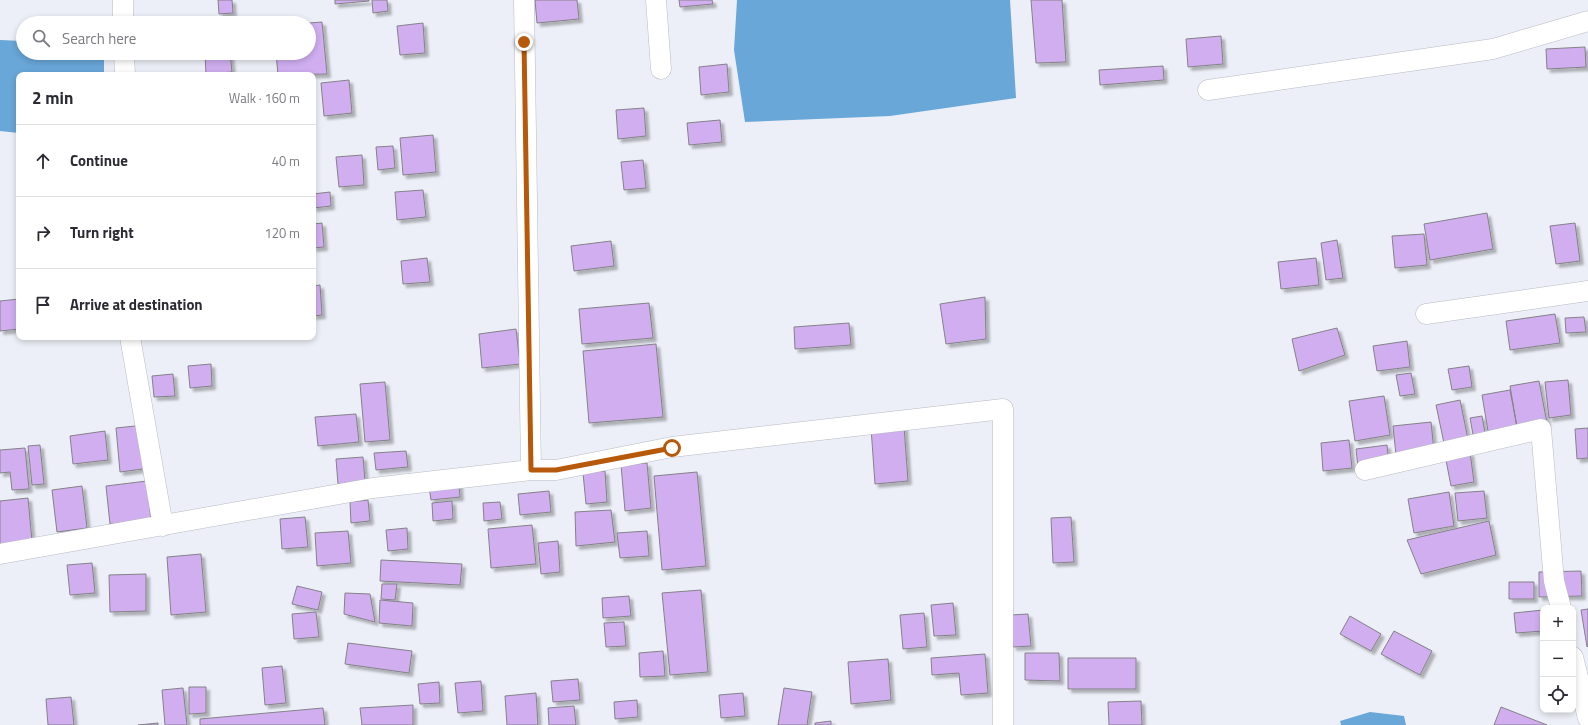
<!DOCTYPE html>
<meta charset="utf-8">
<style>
:root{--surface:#fff;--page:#f7f7f7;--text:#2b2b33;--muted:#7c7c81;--line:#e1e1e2}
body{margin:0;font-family:"Titillium Web",sans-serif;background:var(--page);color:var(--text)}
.controls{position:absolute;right:12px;bottom:12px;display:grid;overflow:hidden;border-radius:8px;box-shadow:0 2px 6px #0003}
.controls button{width:36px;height:36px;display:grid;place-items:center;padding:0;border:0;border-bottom:1px solid var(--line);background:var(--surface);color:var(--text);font:20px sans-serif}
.stop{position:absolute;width:12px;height:12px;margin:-9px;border:3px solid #b7590a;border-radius:50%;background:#fff}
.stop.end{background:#b7590a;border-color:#fff;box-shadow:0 1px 4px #0008}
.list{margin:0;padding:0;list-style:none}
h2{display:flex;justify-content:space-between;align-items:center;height:52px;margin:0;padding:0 16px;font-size:17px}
h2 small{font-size:13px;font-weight:400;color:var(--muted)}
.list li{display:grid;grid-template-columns:26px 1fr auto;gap:12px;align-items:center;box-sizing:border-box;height:72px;padding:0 16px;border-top:1px solid var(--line)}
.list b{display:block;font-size:15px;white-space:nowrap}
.list em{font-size:13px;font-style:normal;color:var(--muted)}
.icon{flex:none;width:22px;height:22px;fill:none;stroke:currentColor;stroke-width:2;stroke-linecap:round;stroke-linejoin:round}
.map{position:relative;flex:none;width:1588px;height:725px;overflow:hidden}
.search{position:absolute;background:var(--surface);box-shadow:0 2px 6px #0003;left:16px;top:16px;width:300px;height:44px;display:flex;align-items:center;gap:10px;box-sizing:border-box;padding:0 14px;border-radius:22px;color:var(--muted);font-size:15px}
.panel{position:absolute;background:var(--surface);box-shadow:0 2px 6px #0003;left:16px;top:72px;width:300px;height:268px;border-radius:8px}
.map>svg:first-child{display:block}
</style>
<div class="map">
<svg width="1588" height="725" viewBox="0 0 1588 725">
<defs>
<filter id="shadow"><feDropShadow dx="3.5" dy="3.5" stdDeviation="1" flood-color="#0004"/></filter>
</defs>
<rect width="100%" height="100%" fill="#eceff7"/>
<path fill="#68a7d8" d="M737,0h273l6,98 -126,18 -145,6 -11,-72z
M55,21l49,1v1h-50z
M0,40l23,1v12h81v22h-85v58l-19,-2z
M1370,712l34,4 2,9h-65l-1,-4z"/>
<path fill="#d0aef0" stroke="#858188" filter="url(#shadow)" d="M218,0h14l1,13 -14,1z
M335,0h34v1l-34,3z
M372,0h15l1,11 -15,2z
M535,0h42l2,19 -42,4z
M679,0h33l1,4 -33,3z
M1031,0h31l4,62 -30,1z
M322,22l5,52 -49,1 -2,-22h33v-30z
M423,23l2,30 -25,2 -3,-29z
M1221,36l2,28 -35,3 -2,-28z
M1585,47l1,20 -39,2 -1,-20z
M230,53l2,19 -26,2 -1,-19z
M727,64l2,28 -28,3 -2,-28z
M1163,66l1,14 -64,5 -1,-15z
M349,80l3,33 -28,3 -3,-33z
M644,108l2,28 -28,3 -2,-29z
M720,120l2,22 -33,3 -2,-22z
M433,135l3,37 -33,3 -3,-37z
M393,146l2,22 -17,2 -2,-23z
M362,155l2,30 -25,2 -3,-30z
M643,160l3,28 -22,2 -3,-28z
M423,190l3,27 -29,3 -2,-28z
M330,192l1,14 -18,2v-14z
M1487,213l6,36 -63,11 -6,-36z
M322,223l2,24 -11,1v-24z
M1575,223l5,38 -24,3 -6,-38z
M1424,234l3,31 -32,3 -3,-32z
M1337,240l6,38 -17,2 -5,-37z
M611,241l3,25 -40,5 -3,-25z
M427,258l3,24 -27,2 -2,-23z
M1316,258l3,27 -38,4 -3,-27z
M320,285l2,30 -9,1v-30z
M985,297l1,42 -40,5 -6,-40z
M19,299v30l-19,2v-30z
M649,303l4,35 -71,6 -3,-35z
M1555,314l5,29 -50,7 -4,-29z
M1584,317l2,15 -20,1 -1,-15z
M849,323l2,22 -56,4 -1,-22z
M1337,328l8,27 -46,16 -7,-32z
M516,329l4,35 -38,4 -3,-34z
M1407,341l3,26 -33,4 -4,-25z
M656,344l7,73 -74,6 -6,-72z
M211,364l1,22 -22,2 -2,-22z
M1469,366l3,21 -20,3 -4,-21z
M1411,373l4,21 -15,2 -4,-21z
M173,374l2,22 -21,1 -2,-21z
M1568,380l3,35 -22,3 -4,-36z
M1539,381l8,42 -30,5 -7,-42z
M385,382l5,58 -25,2 -5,-58z
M1510,390l8,42 -29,5 -7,-42z
M1384,396l6,39 -35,6 -6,-40z
M1460,400l9,44 -24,4 -9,-43z
M356,414l3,28 -41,4 -3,-29z
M1482,416l4,22 -12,2 -4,-22z
M1431,422l3,29 -38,4 -3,-29z
M145,425l5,43 -30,4 -4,-44z
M904,426l4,55 -33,3 -4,-56z
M1588,428v30l-11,1 -2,-30z
M105,431l3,29 -35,4 -3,-28z
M1349,440l3,28 -29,3 -2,-28z
M40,445l4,39 -12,1 -4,-39z
M1387,445l2,19 -31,4 -2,-19z
M25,448l4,41 -17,1 -2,-18 -10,1v-23z
M406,451l2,16 -32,3 -2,-17z
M1470,452l4,30 -23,4 -6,-31z
M363,457l2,24 -27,3 -2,-25z
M647,463l4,45 -26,3 -4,-46z
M605,471l2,31 -21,2 -3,-31z
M697,472l9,94 -44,4 -8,-94z
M147,481l4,39 -41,4 -4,-38z
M459,484l1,13 -29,3 -2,-13z
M82,486l5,42 -30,4 -5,-42z
M549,491l2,21 -31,3 -2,-21z
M1484,491l3,27 -29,3 -3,-28z
M1449,492l5,34 -40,7 -6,-34z
M28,498l4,43 -32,3v-43z
M368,500l2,21 -19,2 -1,-21z
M452,501l1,18 -20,2 -1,-18z
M500,502l2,17 -18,2 -1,-18z
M611,510l4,32 -39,4 -1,-34z
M305,517l3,30 -26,2 -2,-30z
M1071,517l3,45 -21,1 -2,-45z
M1489,521l7,34 -75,19 -14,-34z
M532,525l4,39 -45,4 -3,-39z
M407,528l1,21 -20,2 -2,-21z
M348,531l3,32 -34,3 -2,-33z
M647,531l2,25 -29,2 -3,-25z
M558,541l2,31 -19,2 -3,-31z
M201,554l5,58 -35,3 -4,-58z
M381,560l81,4 -2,21 -80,-4z
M92,563l3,30 -25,2 -3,-30z
M1581,571l1,25 -43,1v-25z
M146,574v37l-36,1 -1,-37z
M1509,582h25v17h-25z
M382,584h15l-2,16 -14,-1z
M297,586l25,6 -4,18 -26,-6z
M701,590l7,82 -38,3 -8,-82z
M345,593l25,1 5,28 -31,-8z
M629,596l2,20 -28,2 -1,-20z
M380,600l33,3 -1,23 -33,-3z
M953,603l3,32 -22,1 -3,-31z
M1588,609v37l-1,1 -6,-37z
M1543,610v21l-27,2 -2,-20z
M316,612l3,25 -25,2 -2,-25z
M924,613l3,34 -24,2 -3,-34z
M1028,614l3,32 -18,1 -2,-32z
M1350,616l31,18 -10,17 -31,-17z
M624,622l2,24 -20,1 -2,-24z
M1394,631l38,20 -12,24 -39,-21z
M348,643l64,8 -3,22 -64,-9z
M663,651l2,25 -25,1 -1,-24z
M1025,653h34l1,28 -35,-1z
M985,654l3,39 -27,2 -2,-22 -27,2 -1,-17z
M1068,658h68v31h-68z
M888,659l3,41 -40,4 -3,-42z
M282,666l4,37 -21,2 -3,-37z
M578,679l2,21 -27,2 -2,-21z
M481,681l2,30 -25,2 -3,-30z
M439,682l1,21 -20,1 -2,-20z
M189,687h17v26l-17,1z
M183,688l4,37h-22l-3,-35z
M784,688l28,4 -5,33h-29z
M536,693l2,32h-31l-2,-29z
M743,693l2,23 -24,2 -2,-23z
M71,697l3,28h-26l-2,-26z
M637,700l1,17 -23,2 -1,-17z
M1141,701l1,24h-33l-1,-23z
M413,705v20h-51l-2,-17z
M574,706l2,19h-27l-1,-17z
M1501,707l46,18h-53z
M323,708l2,17h-125v-6z
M831,721v4h-16v-2z
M158,723v2h-20z"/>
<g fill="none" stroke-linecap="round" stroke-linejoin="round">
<g stroke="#b8bbc3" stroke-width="21">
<path id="minor" d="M123,0v23
M524,0l7,470
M656,0l5,69
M124,53l1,22
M1208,90l285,-41 95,-28
M1426,314l162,-23
M130,337l33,189
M1365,470l176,-41 13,152 7,27
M0,554l373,-66 158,-18h25l116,-23 331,-38v316
M1573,657l15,61"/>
</g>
<use href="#minor" stroke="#fff" stroke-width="20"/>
</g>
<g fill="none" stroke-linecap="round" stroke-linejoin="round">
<path stroke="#b7590a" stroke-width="5" d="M524,42l7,428h25l116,-22"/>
</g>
</svg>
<div class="controls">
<button>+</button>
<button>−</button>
<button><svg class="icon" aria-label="locate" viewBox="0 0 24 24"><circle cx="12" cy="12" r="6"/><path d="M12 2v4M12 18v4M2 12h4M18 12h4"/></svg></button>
</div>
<div class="stop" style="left:672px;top:448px"></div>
<div class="stop end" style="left:524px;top:42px"></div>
<div class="search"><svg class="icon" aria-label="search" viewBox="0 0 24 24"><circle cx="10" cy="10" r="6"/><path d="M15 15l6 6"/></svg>Search here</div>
<section class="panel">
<h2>2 min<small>Walk · 160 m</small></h2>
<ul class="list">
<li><svg class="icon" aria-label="ahead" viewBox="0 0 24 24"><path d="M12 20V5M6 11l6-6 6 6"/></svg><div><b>Continue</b></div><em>40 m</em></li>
<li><svg class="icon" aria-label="right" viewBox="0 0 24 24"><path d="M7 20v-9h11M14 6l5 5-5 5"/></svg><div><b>Turn right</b></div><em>120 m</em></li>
<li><svg class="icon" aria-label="arrive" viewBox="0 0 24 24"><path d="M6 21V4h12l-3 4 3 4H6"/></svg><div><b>Arrive at destination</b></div></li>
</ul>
</section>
</div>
